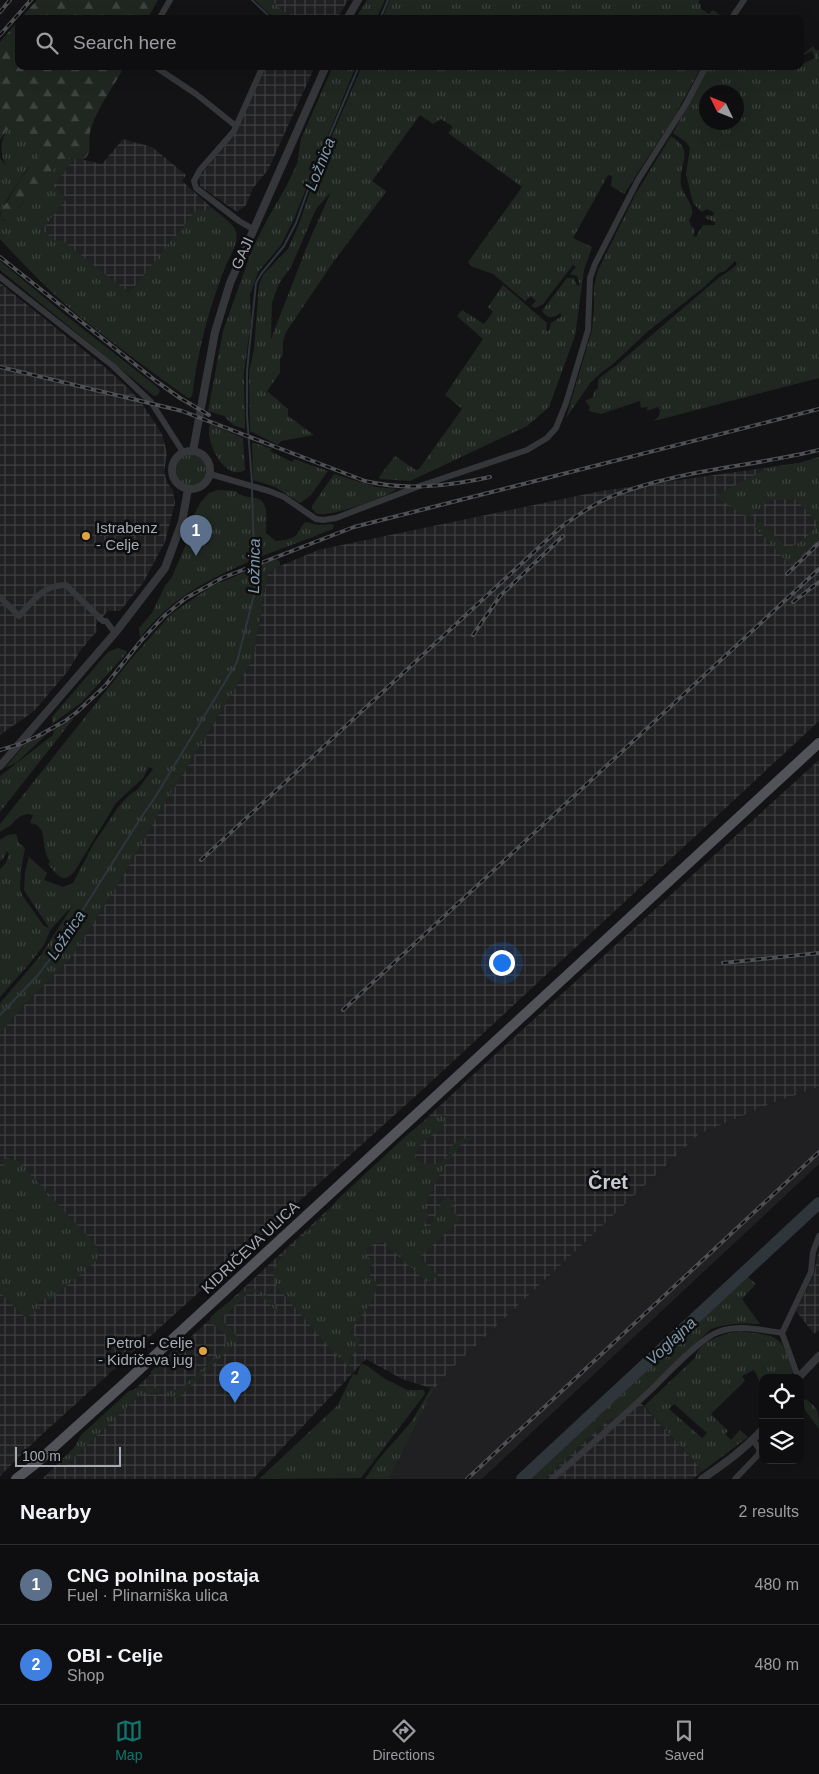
<!DOCTYPE html>
<meta charset="utf-8">
<style>
:root{--surface:#0e0e10;--page:#171719;--text:#f1f3f6;--muted:#9b9c9f;--line:#2e2e30;--accent:#0f766e}
body{margin:0;font-family:Helvetica,sans-serif;background:var(--page);color:var(--text)}
.controls{position:absolute;right:15px;bottom:15px;display:grid;overflow:hidden;border-radius:10px;box-shadow:0 5px 20px #0002}
.controls button{width:45px;height:45px;display:grid;place-items:center;padding:0;border:0;border-bottom:1px solid var(--line);background:var(--surface);color:var(--text);font:25px sans-serif}
.compass{position:absolute;left:699px;top:85px;width:45px;height:45px;border-radius:50%;background:var(--surface);box-shadow:0 5px 20px #0002;rotate:313deg}
.scale{position:absolute;left:15px;bottom:12px;width:106px;box-sizing:border-box;padding-left:5px;border:2px solid #a6abb4;border-top:0;font-size:14px;line-height:18px;white-space:nowrap;color:#a6abb4;-webkit-text-stroke:4px #0e0e10;paint-order:stroke}
.you{position:absolute;left:501px;top:962px;width:18px;height:18px;margin:-12px;border:4px solid #fff;border-radius:50%;background:#1a73e8;box-shadow:0 0 0 8px #1a73e833}
.badge{display:grid;place-items:center;width:32px;height:32px;border-radius:50%;background:var(--accent);color:#fff;font-size:16px;font-weight:700}
.pin{position:absolute;translate:-50% -41px;filter:drop-shadow(0 1px 2px #0008)}
.pin::after{content:'';position:absolute;top:26px;width:18px;height:15px;background:inherit;clip-path:polygon(0 0,100% 0,50% 100%)}
.list{margin:0;padding:0;list-style:none}
h2{display:flex;justify-content:space-between;align-items:center;height:65px;margin:0;padding:0 20px;font-size:21px}
h2 small{font-size:16px;font-weight:400;color:var(--muted)}
.list li{display:grid;grid-template-columns:32px 1fr auto;gap:15px;align-items:center;box-sizing:border-box;height:80px;padding:0 20px;border-top:1px solid var(--line)}
.list b{display:block;font-size:19px;white-space:nowrap}
.list p{margin:0;font-size:16px;white-space:nowrap;color:var(--muted)}
.list em{font-size:16px;font-style:normal;color:var(--muted)}
.icon{flex:none;width:28px;height:28px;fill:none;stroke:currentColor;stroke-width:2;stroke-linecap:round;stroke-linejoin:round}
.map{position:relative;flex:none;width:819px;height:1479px;overflow:hidden}
.search{position:absolute;background:var(--surface);box-shadow:0 5px 20px #0002;left:15px;right:15px;top:15px;height:55px;display:flex;align-items:center;gap:12px;box-sizing:border-box;padding:0 18px;border-radius:10px;color:var(--muted);font-size:19px}
.sheet{height:225px;background:var(--surface)}
nav{display:flex;justify-content:space-around;align-items:center;box-sizing:border-box;height:70px;border-top:1px solid var(--line);background:var(--surface);font-size:14px;color:var(--muted)}
nav a{display:grid;justify-items:center;gap:2px}
nav .on{color:var(--accent)}
.map>svg:first-child{display:block}
</style>
<div class="map">
<svg width="819" height="1479" viewBox="0 0 819 1479">
<defs>
<pattern id="industrial-grid" width="8" height="8" patternUnits="userSpaceOnUse" patternTransform="scale(1.25)"><rect width="8" height="8" fill="#202022"/><path d="M0 4h8M4 0v8" fill="none" stroke="#3d3e40"/></pattern>
<pattern id="grass-tufts" width="24" height="20" patternUnits="userSpaceOnUse" patternTransform="scale(1.25)"><rect width="24" height="20" fill="#202721"/><path d="M3 7l-1-3M5 7V3M7 7l1-3M15 17l-1-3M17 17v-4M19 17l1-3" fill="none" stroke="#3d443f"/></pattern>
<pattern id="forest-firs" width="22" height="20" patternUnits="userSpaceOnUse" patternTransform="scale(1.25)"><rect width="22" height="20" fill="#202721"/><path d="M5 1l3.5 6h-7zM16 11l3.5 6h-7z" fill="#3d443f"/></pattern>
</defs>
<rect width="100%" height="100%" fill="#131315"/>
<path fill="#202022" d="M819,1087v77l-337,315h-93l45,-90 17,-20 248,-235 76,-32z"/>
<path fill="url(#industrial-grid)" d="M271,0h77l-11,19h-39l-14,-7z
M266,66h49l-47,104 -15,18 -7,17 -9,7 -37,-26 -1,-9 37,-45z
M123,139l29,8 34,28 -4,6 30,27 -7,3h-5l-71,82 -67,-52 -5,2 -15,-13 24,-31 -1,-3 -12,-10 22,-28 27,6z
M0,283l107,86 24,22 12,14 19,29 5,19 -3,19 3,10 6,9 2,12 -10,39 -22,41 -23,28h-12l-12,13 1,7 -17,20 -12,20 -34,40 -34,24z
M819,457v264l-387,360 -395,358 -37,37v-443l28,-32 42,-42 49,-76 40,-70 94,-154 15,-88 50,-21 283,-59 198,-28z
M819,760v327l-44,15 -76,32 -248,235 -17,20 -32,-10 -36,-20 -113,120h-211l81,-79 364,-338z
M819,1247v83l-5,4 -18,-23 18,-37z
M637,1399l66,72 -11,8h-148l64,-59 8,-1z"/>
<path fill="url(#grass-tufts)" fill-rule="evenodd" d="M255,0h16l13,12 14,7c-26,0 -25,-1 -43,-19z
M367,0h18l-9,19h-21z
M390,0h310l-2,2 3,3 -1,3 9,6 4,-4 7,5 1,4h-339z
M813,46l3,5 3,-1v328l-165,43 5,-5 1,-5 -2,-4 -12,4 2,-4 -7,1 -1,-7 -39,13 -12,-3 1,-4 -5,-6 8,-4 1,-5 4,-4v-8c6,-7 14,-11 21,-17 32,-28 65,-55 97,-83 7,-6 15,-9 21,-16l-2,-3 -10,10 -6,2 -15,14 -57,45 -34,32 -11,8 -11,10 -25,36 26,-88 2,-22v-22l4,-16 37,-75 36,-59c25,16 7,26 10,49 2,11 18,24 8,35l2,6 4,3 -2,7 3,1 7,-12h12v-3l-10,-4 1,-2 2,-1 3,1 3,-1 -1,-3 -6,-3 -5,3 -9,-9 -7,-29 4,-26 -4,-6 -13,-9 36,-67h69l2,2 4,-2h16v-6l2,4 13,-6 -3,-7 -12,6zM706,92h30v30h-30z
M333,66h23l-63,155 -12,24 -23,27 -8,23 1,25 -7,53 1,56 -12,-4 -9,-9 -16,-5 15,-80 30,-84 14,-27 20,-35 10,-21 4,-25z
M362,66h340l-29,53 -49,75 -13,-8 1,-10 -4,-1 -35,63 19,9 -8,23 -9,66 -26,71 -22,19 -117,55 -30,-2 -1,-2 16,-21 21,14 3,-1 43,-60 -17,-14 38,-56 -26,-23 5,-6 22,14 9,-12 -5,-5 15,-22 44,38 -1,8h3l2,-8 11,-7 -2,-3c-7,6 -13,6 -18,-2l25,-33h7l3,8 3,-1 -3,-9 -7,-2 6,-7 -3,-2 -30,39 -7,4 -5,-2 5,-5 -5,-5 -6,5 -32,-27 -22,-8 -3,-4 54,-75 -74,-54 4,-5v-2l-11,-7 -8,5 -13,-9 -48,66 14,10 -3,5 -49,65 -48,71 -3,10v12l-3,6v13l-13,18 21,18v7l26,19 -33,6 -3,4 -28,-14 -1,-59 5,-23 5,-64 4,-10 25,-26 11,-25 18,-53zM331,192l-22,49 -38,98 1,-36 6,-18 13,-18 25,-58z
M18,128c8,8 21,12 27,21 -5,9 -14,17 -21,24 -5,7 -22,34 -24,41v-34h4l2,-14c-6,-12 -6,-23 0,-35z
M69,157l6,1 -22,28 12,10 1,3 -24,31 15,12 5,-2 67,53 67,-83 9,1 7,-3c6,5 23,17 24,24 3,10 -6,24 -10,33 -17,42 -28,85 -34,131l-2,2h-2c-39,-28 -77,-56 -114,-86 -26,-22 -50,-47 -74,-73v-21l4,3c23,-19 40,-47 65,-64z
M0,261l69,57 87,68 4,5 -2,4 -4,1 -154,-126z
M210,424l33,14 2,32c-20,12 -41,-29 -35,-46z
M252,442l20,7 -2,2 22,11 2,-3 34,12 -17,24 -11,8 -25,-16 -22,-7z
M176 470a15 15 0 1 1 30 0a15 15 0 1 1-30 0Z
M819,457v82l-27,25h-3l-34,-37v-3l6,-2 25,25c12,0 26,-14 32,-24l-23,-24 -26,1 -14,14 -6,2 -6,-1 -6,-4 -22,-15 53,-28 31,-5z
M334,474l42,13 21,2c-12,9 -66,28 -80,25l-5,-5v-3z
M218,490l18,1c6,9 23,3 28,13 4,8 2,21 2,29l10,8c7,-1 15,-1 20,-6 4,-4 5,-10 10,-13l12,3 14,-1 2,2 -1,3c-67,27 -149,49 -193,109l-1,-10 13,-15 13,-27 7,-9 14,-33 9,-31 5,-10 9,-10z
M276,559l4,3v4l-12,6 -15,87 -94,154 -40,70 -49,76 -42,42 -28,32v-30l41,-48 32,-50 -22,24 -7,16 -14,18 -30,34v-128l6,-6 3,-9 -2,-3 -4,8 -3,2v-21l8,-5 8,-1 3,9 6,5 -4,21 -1,19 2,7 22,31 5,2 -25,-38 1,-18 4,-15 18,16 -3,7 19,7 10,-4 21,-40 25,-37 9,-10 10,-7 15,-20 -4,-2 -6,11 -27,25 -40,66c-12,17 -18,7 -28,-5l2,-2c-2,-3 -4,-7 -5,-12 -2,-11 0,-25 -15,-27l3,-8c-11,-3 -16,3 -22,10 -3,3 -8,4 -11,7v-8l132,-166 39,-44 41,-28z
M118,648l9,3 -1,3 -45,49 -29,21v-7l56,-65z
M74,718l-74,94v-36l53,-41 1,-5z
M48,733l-32,30 -11,5 21,-25z
M443,1115l5,2 -3,4 -3,9c-12,5 -25,14 -27,27 5,8 22,10 29,3 4,-3 4,-7 6,-11 4,-7 12,-11 21,-11l-6,6h-4l-17,23 -18,35 2,6 -2,4 3,4 -5,9 3,4 2,-1 16,-32 11,7 -6,6 11,10 -41,38 18,19 -11,6 -45,-41 -12,5 -5,5 3,6 6,5 -4,6 1,10 6,5c1,15 -20,38 -28,50l12,6 -5,12 -7,9v7l-20,-20 -48,-55 -5,-7 -3,-14 9,-15 49,-47 7,-10 70,-65 21,-16z
M6,1158l12,3 77,83c4,7 5,10 1,17l-47,40 -5,-3 -7,6 3,4 -14,10 -26,-25v-125l5,-4 -4,-4z
M748,1277l8,7 -14,15 18,25c-17,-1 -32,-1 -49,5l-95,90 -8,1 -64,59h-15z
M249,1289c13,0 23,10 30,21l-1,3 -20,-21 -7,-1 -30,28 17,18 -1,5 -59,56 -10,-2 -1,-3 2,-3h8l7,-4 41,-39c5,-14 -4,-16 -14,-24l-1,-5c7,-8 29,-24 39,-29z
M740,1331c41,6 40,2 53,41l-4,6h-26v10l-9,-18 -12,6 3,5 -34,33 17,17 -3,3 6,6 9,-10 8,7 -45,34 -59,-65 51,-48c4,-17 30,-25 45,-27zM674,1404l33,29 -5,5 -33,-29z
M175,1349l1,6 -2,2 -1,-2 -19,20 -3,1v-5z
M361,1364l5,1 19,14 22,11h17l1,4 -64,84 -102,1 78,-73 16,-32 4,1z
M142,1386l19,3 -3,6 -13,-1 -6,2 -76,72 -6,-6 8,-5 9,-9 7,-13 48,-44 10,-2z
M431,1388l3,1 -45,90h-24l12,-18 35,-40z
M805,1399c14,9 14,12 14,30l-14,-19 -2,-8z"/>
<path fill="url(#forest-firs)" d="M37,0h121l-11,19h-127z
M19,20v46h105c-10,22 -28,42 -34,66 -2,10 3,22 -7,28l-13,-3 -15,11 -20,21 -1,6c-11,4 -19,17 -28,26l-6,-3 2,-10 5,-6 13,-23 25,-30 -4,-5 -5,-2 -3,2c-11,-4 -8,-10 -15,-16l-12,3 -6,9v-98z
M0,158l6,8v11l-2,3h-4z"/>
<g fill="none" stroke-linecap="round" stroke-linejoin="round">
<path stroke="#2e363c" stroke-width="2" d="M252,0l20,19
M380,19l8,-19
M252,483l-5,-67v-45l9,-88 5,-9 23,-28 12,-23 19,-53 44,-104
M0,1015l38,-40 22,-29 82,-130 12,-17 83,-137 18,-71 -3,-103"/>
<path stroke="#2e363c" stroke-width="12" d="M522,1479l297,-276"/>
<path stroke="#353639" stroke-width="6" d="M159,19l11,-19
M731,19l13,-19
M154,66l42,28 40,32
M253,229l-14,-8 -43,-33 -2,-7 6,-11 34,-39 29,-65
M0,277l113,89 22,21 16,15 32,50
M210,474l59,17 15,6 32,22 7,1 13,-2 81,-31 110,-37 20,-12 9,-10 10,-25 22,-73 2,-52 5,-14 43,-84 48,-76 20,-38
M0,597l19,19c15,-16 24,-31 47,-31l37,36h3l9,12
M782,1333l16,44
M552,1479c35,-30 69,-61 102,-92 14,-14 47,-49 64,-55 21,-8 42,-2 64,1l29,-61 2,-20 6,-16
M735,1479l23,-24 2,-5 -7,-10"/>
<path stroke="#353639" stroke-width="8" d="M347,19l11,-19
M172 470a19 19 0 1 1 38 0a19 19 0 1 1-38 0Z
M193,451l22,-119 15,-49 96,-217
M0,766l115,-133 50,-65 17,-46 6,-33
M798,1378l21,-22
M702,1479c22,-15 43,-30 61,-50"/>
<path stroke="#515358" stroke-width="10" d="M16,1479l18,-14 93,-84 692,-638"/>
<g stroke="#4e5054" stroke-width="4">
<path id="rail" d="M0,12l10,-12
M0,35l31,-35
M0,257l156,124 24,17 29,17
M0,367l182,44 183,70c42,10 84,5 125,-4
M787,574l32,-31
M793,602l26,-20
M473,635l27,-39 63,-60
M0,750l20,-6 18,-8 27,-15 12,-9 28,-26 35,-44 24,-26 22,-18 36,-20 132,-51 465,-118
M201,860l360,-333c15,-11 31,-22 49,-30 66,-27 140,-30 209,-47
M723,963l96,-10
M343,1010l476,-441
M467,1479l352,-327"/>
</g>
<use href="#rail" stroke="#0e0e10" stroke-width="2" stroke-dasharray="5.5" stroke-linecap="butt"/>
</g>
<g fill="#dfa242" stroke="#0e0e10" stroke-width="2">
<circle cx="86" cy="536" r="5"/>
<circle cx="203" cy="1351" r="5"/>
</g>
<g text-anchor="middle" dominant-baseline="central" stroke-width="5" stroke-linejoin="round" paint-order="stroke">
<g font-size="15" fill="#a6abb4" stroke="#0e0e10">
<text transform="translate(242 253) rotate(-66)">GAJI</text>
<text transform="translate(250 1247) rotate(-43)">KIDRIČEVA ULICA</text>
</g>
<g font-size="15" fill="#a6abb4" stroke="#0e0e10" text-anchor="start">
<text x="96" y="527">Istrabenz<tspan x="96" dy="17">- Celje</tspan></text>
<text x="193" y="1342" text-anchor="end">Petrol - Celje<tspan x="193" dy="17">- Kidričeva jug</tspan></text>
</g>
<g font-size="16" font-style="italic" fill="#819aac" stroke="#0e0e10">
<text transform="translate(320 164) rotate(-68)">Ložnica</text>
<text transform="translate(254 566) rotate(-89)">Ložnica</text>
<text transform="translate(66 935) rotate(-56)">Ložnica</text>
<text transform="translate(671 1341) rotate(-43)">Voglajna</text>
</g>
<g font-size="20" font-weight="bold" fill="#c7cad0" stroke="#0e0e10">
<text x="608" y="1182">Čret</text>
</g>
</g>
</svg>
<div class="controls">
<button><svg class="icon" aria-label="locate" viewBox="0 0 24 24"><circle cx="12" cy="12" r="6"/><path d="M12 2v4M12 18v4M2 12h4M18 12h4"/></svg></button>
<button><svg class="icon" aria-label="layers" viewBox="0 0 24 24"><path d="M12 4l9 5-9 5-9-5zM3 14l9 5 9-5"/></svg></button>
</div>
<svg class="compass" viewBox="-18 -18 36 36"><path d="M0-13l5 13h-10z" fill="#e53935"/><path d="M0 13l5-13h-10z" fill="#9b9c9f"/></svg>
<div class="scale">100 m</div>
<div class="you"></div>
<div class="pin badge" style="left:196px;top:556px;background:#5c6f8a">1</div>
<div class="pin badge" style="left:235px;top:1403px;background:#3f7fe0">2</div>
<div class="search"><svg class="icon" aria-label="search" viewBox="0 0 24 24"><circle cx="10" cy="10" r="6"/><path d="M15 15l6 6"/></svg>Search here</div>
</div>
<section class="sheet">
<h2>Nearby<small>2 results</small></h2>
<ul class="list">
<li><span class="badge" style="background:#5c6f8a">1</span><div><b>CNG polnilna postaja</b><p>Fuel · Plinarniška ulica</p></div><em>480 m</em></li>
<li><span class="badge" style="background:#3f7fe0">2</span><div><b>OBI - Celje</b><p>Shop</p></div><em>480 m</em></li>
</ul>
</section>
<nav>
<a class="on"><svg class="icon" aria-label="map" viewBox="0 0 24 24"><path d="M3 6l6-2 6 2 6-2v14l-6 2-6-2-6 2zM9 4v14M15 6v14"/></svg>Map</a>
<a><svg class="icon" aria-label="directions" viewBox="0 0 24 24"><path d="M12 3l9 9-9 9-9-9zM9 14v-3h6M13 9l2 2-2 2"/></svg>Directions</a>
<a><svg class="icon" aria-label="saved" viewBox="0 0 24 24"><path d="M7 4h10v16l-5-4-5 4z"/></svg>Saved</a>
</nav>
